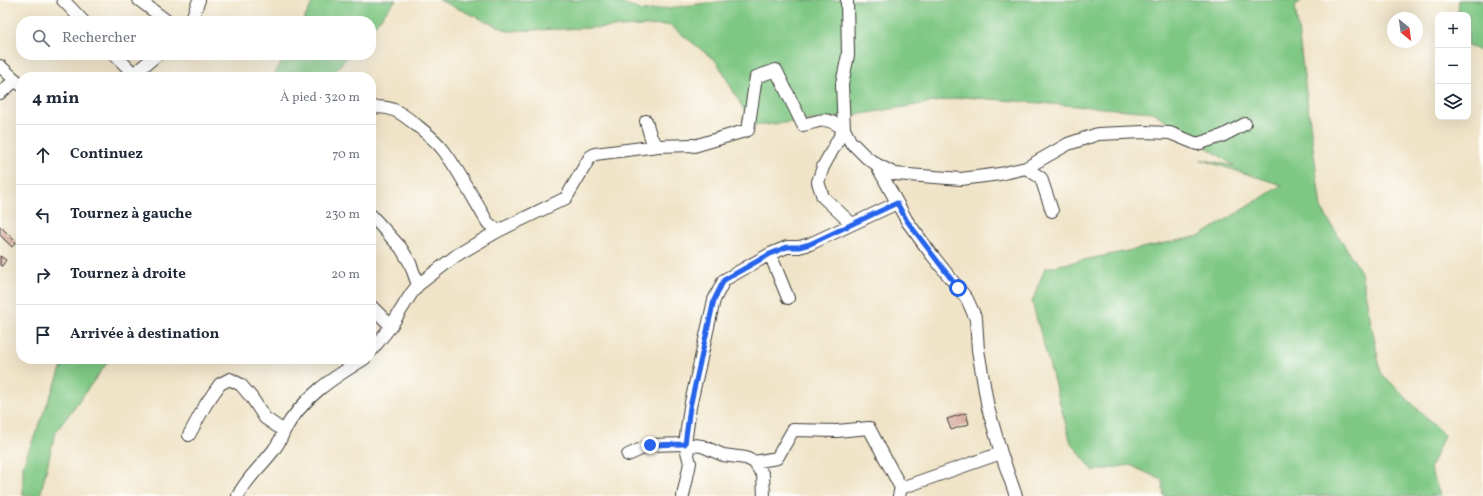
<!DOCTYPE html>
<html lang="fr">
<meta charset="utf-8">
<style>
:root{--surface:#fff;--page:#f2f2f3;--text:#1f2937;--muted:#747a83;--line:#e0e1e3}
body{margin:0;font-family:Vollkorn,serif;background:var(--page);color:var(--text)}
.controls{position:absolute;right:12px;top:12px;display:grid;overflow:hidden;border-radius:8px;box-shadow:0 4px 16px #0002}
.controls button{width:36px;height:36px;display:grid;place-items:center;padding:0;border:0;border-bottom:1px solid var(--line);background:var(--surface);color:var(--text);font:20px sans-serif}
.compass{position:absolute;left:1387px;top:12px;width:36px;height:36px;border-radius:50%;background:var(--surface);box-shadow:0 4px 16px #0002;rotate:151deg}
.stop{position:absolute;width:12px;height:12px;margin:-9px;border:3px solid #2563eb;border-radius:50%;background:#fff}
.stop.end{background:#2563eb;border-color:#fff;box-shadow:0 1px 4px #0008}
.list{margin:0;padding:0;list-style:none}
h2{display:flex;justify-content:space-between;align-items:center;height:52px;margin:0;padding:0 16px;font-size:17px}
h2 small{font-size:13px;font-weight:400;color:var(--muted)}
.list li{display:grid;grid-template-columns:26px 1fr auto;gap:12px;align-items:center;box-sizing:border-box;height:60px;padding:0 16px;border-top:1px solid var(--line)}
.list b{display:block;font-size:15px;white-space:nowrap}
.list em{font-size:13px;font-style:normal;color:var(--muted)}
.icon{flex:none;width:22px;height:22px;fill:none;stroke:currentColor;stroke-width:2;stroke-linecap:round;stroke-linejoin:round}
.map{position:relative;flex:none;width:1483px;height:496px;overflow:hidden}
.search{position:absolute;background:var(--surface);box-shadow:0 4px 16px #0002;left:16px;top:16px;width:360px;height:44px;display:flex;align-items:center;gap:10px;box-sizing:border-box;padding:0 14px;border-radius:16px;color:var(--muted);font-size:15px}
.panel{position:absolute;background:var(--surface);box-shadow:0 4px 16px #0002;left:16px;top:72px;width:360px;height:292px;border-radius:16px}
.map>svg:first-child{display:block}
</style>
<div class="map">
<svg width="1483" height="496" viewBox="0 0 1483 496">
<rect width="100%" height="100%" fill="#fdfcf7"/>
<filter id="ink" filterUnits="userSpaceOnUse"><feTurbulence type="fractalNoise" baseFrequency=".025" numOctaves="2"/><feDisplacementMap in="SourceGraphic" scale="8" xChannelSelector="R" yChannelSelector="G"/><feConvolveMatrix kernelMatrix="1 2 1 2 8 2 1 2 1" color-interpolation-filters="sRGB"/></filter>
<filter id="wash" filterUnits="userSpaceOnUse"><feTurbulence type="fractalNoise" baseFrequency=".012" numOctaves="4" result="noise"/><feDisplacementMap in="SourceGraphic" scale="16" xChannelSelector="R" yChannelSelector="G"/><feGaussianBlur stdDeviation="0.9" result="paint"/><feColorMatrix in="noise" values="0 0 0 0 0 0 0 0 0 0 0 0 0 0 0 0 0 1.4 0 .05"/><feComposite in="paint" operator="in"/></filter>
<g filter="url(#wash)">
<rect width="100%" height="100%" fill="#f0e4c8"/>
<path fill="#7fc884" stroke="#4e7250" d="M314,0h82l-25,29v-8h-68z
M439,0h172l32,11 89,-11h570l-7,6 26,202 40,64 20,101 63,62 -14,34 11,27h-277l-2,-16 -32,-15 -36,6 -23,-28 -39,-141 13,-34 155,-32 82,-51 -83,-26 36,7 -82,-54 -189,-15 -120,20 -91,9 -36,-64 -47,-37 -162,6z
M1459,0h24v53l-15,-8v-30h-10z
M285,55h64l-19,22h-57z
M65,359h45l-55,74 -15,63h-17v-31z"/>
<g id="blocks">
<path fill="#d19f90" d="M0,226l16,16 -4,5 -12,-12z
M0,256l6,4 -4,6 -2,-1z
M966,413l3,11 -18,6 -4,-11z"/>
</g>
</g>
<g filter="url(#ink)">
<use href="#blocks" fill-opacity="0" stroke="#3c3a36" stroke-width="1"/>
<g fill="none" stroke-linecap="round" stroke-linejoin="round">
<g stroke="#3c3a36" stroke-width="14">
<path id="minor" d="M63,0l20,21
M139,0l28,21
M847,0l1,55 -6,29 2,45 6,12 16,16 10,7 31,57 25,34 35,44 9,20 2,31 10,58 13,45 15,43
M191,21l8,-21
M115,55l19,19
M0,66l21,19
M130,77l27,-22
M0,93l16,-13
M371,108c20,-3 29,4 44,16 10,8 21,16 29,27 15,20 28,45 41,67l3,5 10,8
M646,121l5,17 7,8
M876,164l19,10 66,5 39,-5 26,-6 42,-24 30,-10 46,-2 26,1 27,11 25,-8 23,-12
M1026,168l15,10 11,33
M371,215l30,33 9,15 8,22
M770,254l18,44
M371,306l20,20
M371,351l20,-25 20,-32 7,-9 39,-30 41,-24 68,-33 24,-41 5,-3 63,-8 35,-1 1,1 54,-16 8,-53 20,-7 27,55c21,-5 22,-9 41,4l-21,38 -5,15 5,15 29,27
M284,431c19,-34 47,-52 80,-72
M189,435l17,-31 14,-20 10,-5 11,6 11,13 13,20 19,13c-9,26 -35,41 -46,65
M628,455l22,-10 35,-1 17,2 21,9 23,3 8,4 23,-4 16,-28 44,1 32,-3 32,60
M754,462l9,13 1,21
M683,496l7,-33 -5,-19 5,-37 24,-107 10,-20 46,-26 17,-7h12l11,-3 87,-41
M899,496l2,-8 100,-35"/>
</g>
<use href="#minor" stroke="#fff" stroke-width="12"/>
</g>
</g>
<g fill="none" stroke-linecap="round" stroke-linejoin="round" filter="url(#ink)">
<path stroke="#2563eb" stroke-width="5" d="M650,445l35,-1 5,-37 24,-107 10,-20 46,-26 17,-7h12l11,-3 87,-41 10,18 51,67"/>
</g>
</svg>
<div class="controls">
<button>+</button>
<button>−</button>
<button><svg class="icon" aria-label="layers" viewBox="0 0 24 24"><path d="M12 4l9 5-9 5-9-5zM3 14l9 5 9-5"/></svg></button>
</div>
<svg class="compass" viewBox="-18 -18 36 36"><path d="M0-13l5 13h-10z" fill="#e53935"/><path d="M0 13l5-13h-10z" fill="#747a83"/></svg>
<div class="stop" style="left:958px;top:288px"></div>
<div class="stop end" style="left:650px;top:445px"></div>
<div class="search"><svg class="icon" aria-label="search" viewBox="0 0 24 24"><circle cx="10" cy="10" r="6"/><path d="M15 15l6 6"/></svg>Rechercher</div>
<section class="panel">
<h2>4 min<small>À pied · 320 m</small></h2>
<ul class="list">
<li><svg class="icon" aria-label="ahead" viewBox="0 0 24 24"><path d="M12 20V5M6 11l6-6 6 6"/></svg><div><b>Continuez</b></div><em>70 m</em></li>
<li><svg class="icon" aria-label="left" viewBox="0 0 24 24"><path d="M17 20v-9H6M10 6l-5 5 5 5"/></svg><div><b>Tournez à gauche</b></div><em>230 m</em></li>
<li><svg class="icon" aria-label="right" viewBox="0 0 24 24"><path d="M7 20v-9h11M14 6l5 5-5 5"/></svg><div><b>Tournez à droite</b></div><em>20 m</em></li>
<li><svg class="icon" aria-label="arrive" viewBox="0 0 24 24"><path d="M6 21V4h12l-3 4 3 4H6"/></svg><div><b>Arrivée à destination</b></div></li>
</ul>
</section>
</div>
